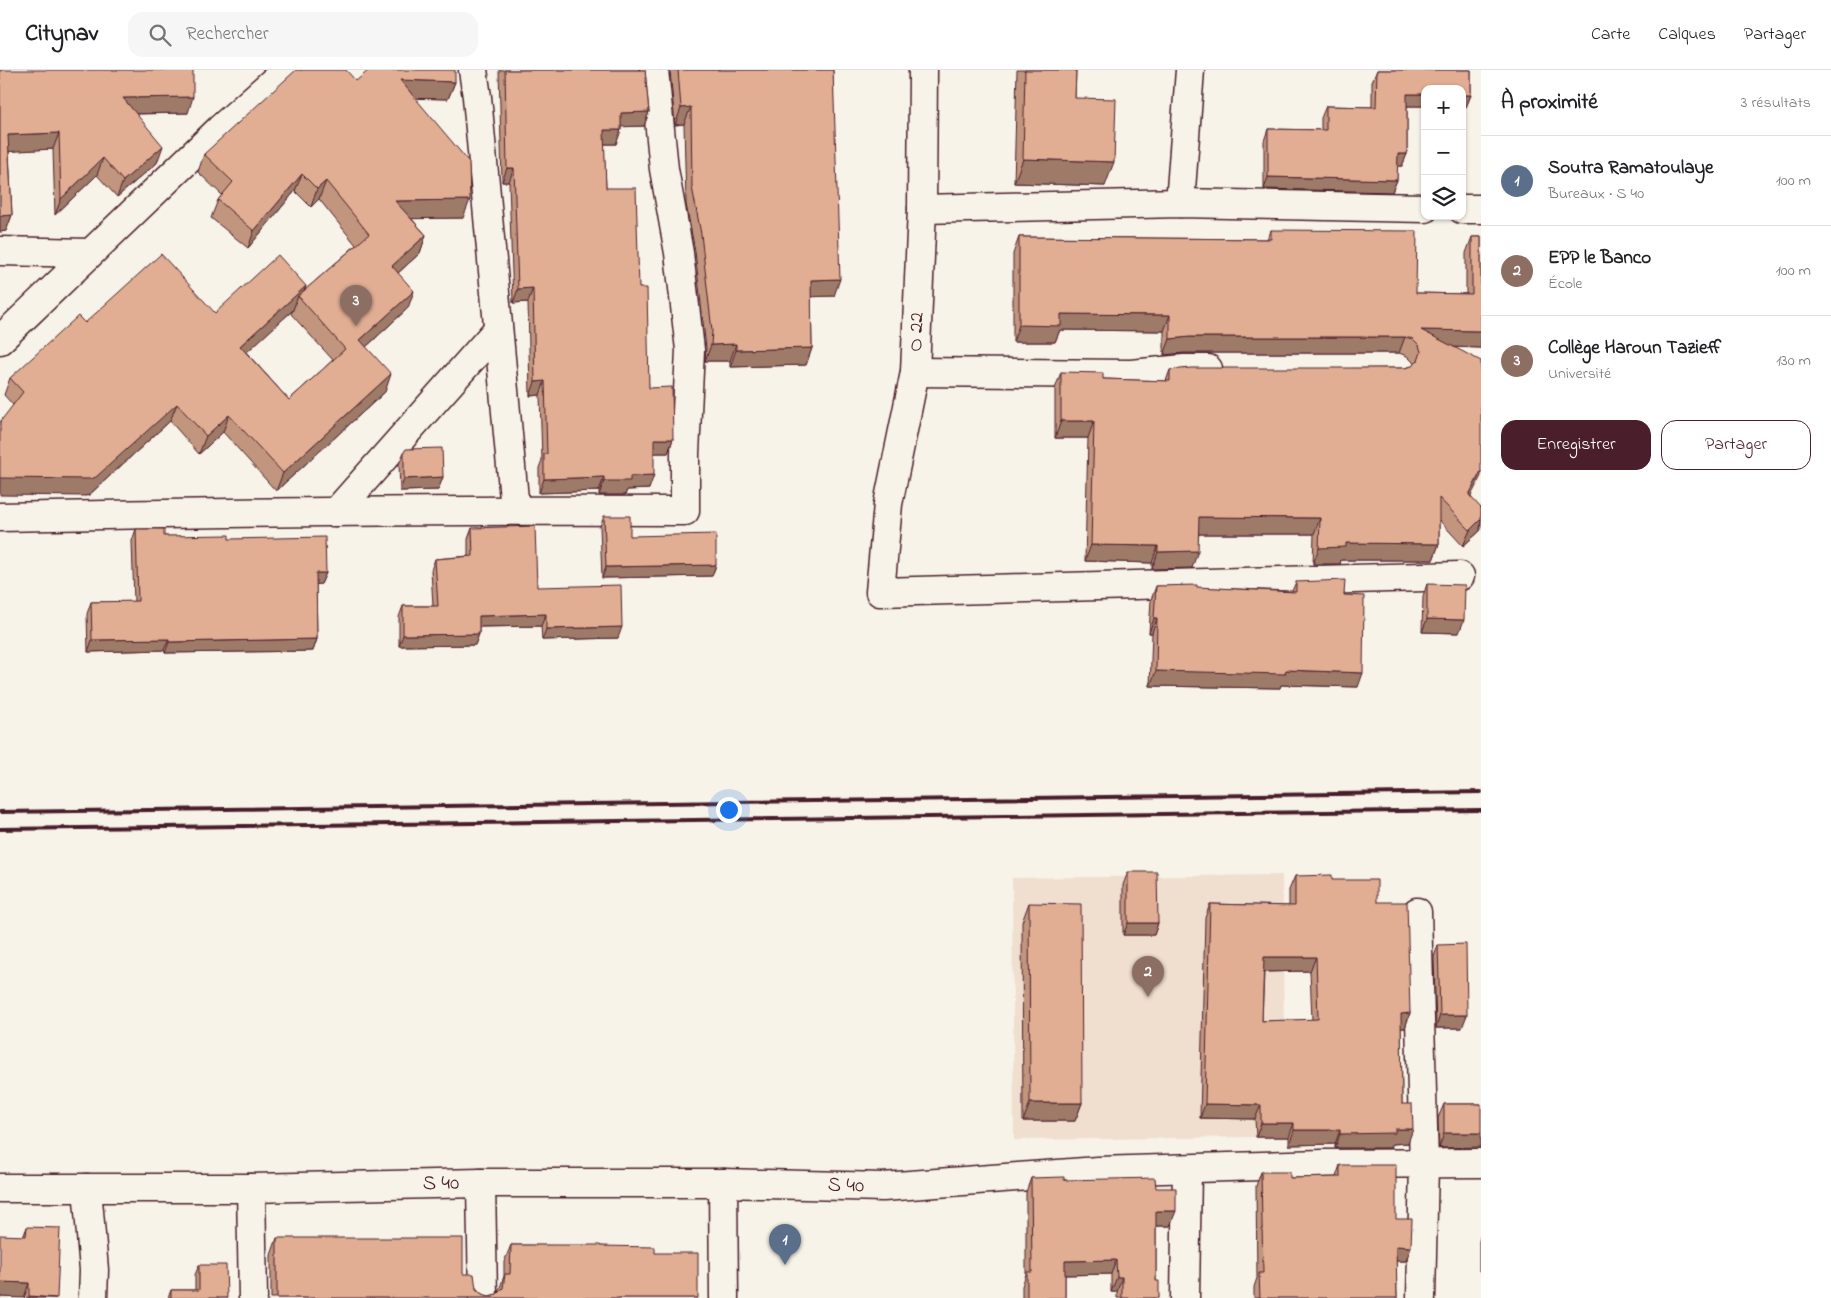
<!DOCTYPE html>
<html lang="fr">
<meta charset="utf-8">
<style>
:root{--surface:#fff;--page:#f6f6f6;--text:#202124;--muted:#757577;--line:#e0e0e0;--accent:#4a1f2b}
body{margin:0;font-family:"Indie Flower",sans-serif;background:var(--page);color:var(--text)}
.controls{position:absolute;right:15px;top:15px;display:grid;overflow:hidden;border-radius:10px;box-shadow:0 1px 4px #0004}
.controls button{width:45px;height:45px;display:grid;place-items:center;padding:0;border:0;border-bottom:1px solid var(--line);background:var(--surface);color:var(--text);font:25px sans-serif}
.you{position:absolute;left:728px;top:739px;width:18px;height:18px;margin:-12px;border:4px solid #fff;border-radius:50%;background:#1a73e8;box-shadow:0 0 0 8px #1a73e833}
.badge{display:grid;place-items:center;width:32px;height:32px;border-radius:50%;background:var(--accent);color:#fff;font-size:16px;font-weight:700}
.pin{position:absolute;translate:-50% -41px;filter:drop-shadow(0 1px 2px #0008)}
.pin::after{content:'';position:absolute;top:26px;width:18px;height:15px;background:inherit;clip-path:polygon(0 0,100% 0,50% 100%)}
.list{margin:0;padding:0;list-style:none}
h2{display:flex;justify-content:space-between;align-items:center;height:65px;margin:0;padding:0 20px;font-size:21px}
h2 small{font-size:16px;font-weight:400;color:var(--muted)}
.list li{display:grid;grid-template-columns:32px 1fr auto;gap:15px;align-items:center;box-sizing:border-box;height:90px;padding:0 20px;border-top:1px solid var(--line)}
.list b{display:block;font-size:19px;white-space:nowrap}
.list p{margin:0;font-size:16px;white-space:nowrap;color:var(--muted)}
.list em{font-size:16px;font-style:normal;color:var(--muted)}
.actions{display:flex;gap:10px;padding:15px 20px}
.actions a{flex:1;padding:11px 0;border:1px solid var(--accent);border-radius:15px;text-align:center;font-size:18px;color:var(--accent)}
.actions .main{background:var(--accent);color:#fff}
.icon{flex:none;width:28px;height:28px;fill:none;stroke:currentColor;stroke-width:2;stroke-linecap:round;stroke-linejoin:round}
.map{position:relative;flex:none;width:1481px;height:1228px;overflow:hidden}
header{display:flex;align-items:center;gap:30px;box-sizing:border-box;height:70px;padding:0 25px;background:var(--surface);border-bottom:1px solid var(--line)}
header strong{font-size:24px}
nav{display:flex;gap:28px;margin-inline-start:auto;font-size:18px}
.search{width:350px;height:45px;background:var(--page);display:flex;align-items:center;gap:12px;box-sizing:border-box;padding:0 18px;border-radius:15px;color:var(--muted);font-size:19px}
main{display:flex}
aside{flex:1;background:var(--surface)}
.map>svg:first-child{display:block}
</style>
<header>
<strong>Citynav</strong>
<div class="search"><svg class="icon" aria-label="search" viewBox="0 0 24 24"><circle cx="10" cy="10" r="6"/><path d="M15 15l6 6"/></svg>Rechercher</div>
<nav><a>Carte</a><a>Calques</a><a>Partager</a></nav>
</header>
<main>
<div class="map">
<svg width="1481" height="1228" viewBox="0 0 1481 1228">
<rect width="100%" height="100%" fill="#f7f3e8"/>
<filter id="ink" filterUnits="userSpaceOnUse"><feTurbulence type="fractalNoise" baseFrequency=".02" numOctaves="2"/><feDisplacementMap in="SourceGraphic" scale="10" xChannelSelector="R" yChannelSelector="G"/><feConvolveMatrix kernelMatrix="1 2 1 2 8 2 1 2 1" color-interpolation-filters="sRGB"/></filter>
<g filter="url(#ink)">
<path fill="#f0dece" d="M1282,805l3,241 -29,21 -242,3 -2,-262z"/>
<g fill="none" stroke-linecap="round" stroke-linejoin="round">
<g stroke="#4a1f2b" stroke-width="31">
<g id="minor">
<path d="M473,0l4,27 38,413"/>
<path d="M923,0l-1,139 -7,163 -27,132 -8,88 580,-16"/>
<path d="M1180,133l10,-133"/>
<path d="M922,139l258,-6 245,5"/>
<path d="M1462,139h19"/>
<path d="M0,181l89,2"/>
<path d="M0,270l220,-211 66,-59"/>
<path d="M915,302l216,2 53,-5h24"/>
<path d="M336,442l162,-183"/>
<path d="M0,447c228,-5 456,-7 685,-6v-58l5,-103 -11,-97 -15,-84 -10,-99"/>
<path d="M1417,842l7,252 -3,134"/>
<path d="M481,1113l2,115"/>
<path d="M723,1113l1,115"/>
<path id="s1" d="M0,1118h251l230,-5h242l160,4 215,-16 225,-7 158,-1"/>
<path d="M87,1118l7,82 -1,28"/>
<path d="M251,1118l2,110"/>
<path d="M1185,1228l2,-129"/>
</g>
</g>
<use href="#minor" stroke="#f7f3e8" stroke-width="28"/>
<path stroke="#4a1f2b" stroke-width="4" d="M0,742l1481,-20
M0,759l1481,-19"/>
</g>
<path fill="#c2967e" stroke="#4a1f2b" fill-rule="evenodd" d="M0,0l188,43 -52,1 21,49 -40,34 -20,-22 -42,40 -2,-66 -44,2 3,64 -6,16 -6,1z
M499,0h146l4,42 -5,14h-23v4l-5,14h-12l2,44 33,100 10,100 24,51 -5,14h-14l-5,36 -22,1 -2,5h-26v-4l-60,2v-25l3,-8 -2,-65 -10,1 -2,-94 -15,1 -4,-121h-7z
M670,0h163l1,226h-23l1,52 -6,17 -76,2v-6h-25l1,-13 -11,-97 -9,-47 -2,-80 -9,1z
M1017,0h59l-1,28 30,88 -91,-3z
M1377,0h94v25l-5,12h-4v-18h-37v17h-18v48l-5,12h-5v14l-5,12 -128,-3v-48l4,-12 53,1v-12l5,-12 46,1v-25z
M356,11l99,1 -7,17 -32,-1 47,120h-52l15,17 -6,18 -22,20 10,35 -42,39 19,45 -109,99 -53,-59 -24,22 -29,-33 -81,74 -4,1 -72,-91 -9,-10 6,-17 75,-55 130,-10 91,-27 -2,5 52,-46 -37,-46 -8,8 -16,-16 -47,57 -37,-30 7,-18 4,-5 -24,-23 6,-18zM293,240l-2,4 42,46 -44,40 -43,-48z
M1271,160l145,63 50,1v-41l6,-16h9v111l-26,-1 15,150 11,11v21l-1,2 -17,15 -24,-26v24l-6,16h-92l-1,4h-27l1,-30h-115l-7,34 -40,1v-6l-67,-2 3,-123h-33v-49l6,-17 42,7 63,2 4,-11 235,-2 7,-2 2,-1 -1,-3 -6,-6 -8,-3h-215l-20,2v-24l-104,-1 -5,12h-42v-88l6,-17 248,2z
M404,382l39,25 -5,13 -38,1 -1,-27z
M604,446l26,20 86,29 -4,11 -110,2 -2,-52z
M472,458l65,59 81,51 -76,2 -1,-14 -62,1v7l-4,11 -76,1v-29l4,-11h30l-2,-36 4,-11 33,-3v-17z
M136,459l28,7 65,3 97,34 -5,11h-5l1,55 -4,12 -148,2 -1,-3 -76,2 -1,-38 4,-12h43l-2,-61z
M1296,512l48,13 14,92 -77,-2 -1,3 -130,-2 2,-53h-3l2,-33 5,-14 136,5z
M1427,514l32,49 -37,-1 1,-36z
M1128,802l30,51 -4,12h-31v-50z
M1295,806l37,4 45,22 33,111 -5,15h-4l1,76 6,39 -16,1 -2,4h-55v-4l-46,1v-8h-33l-1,-18 -55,-1 5,-200 5,-14 79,2v-16zM1310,901l2,49 -50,1 2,-49z
M1029,833l53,200 -7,18h-52l-1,-199z
M1438,875l24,83h-26l-2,-71z
M1444,1034h37l-42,44 -1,-30z
M1340,1095l56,54 10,42h-10l1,37h-143v-11l3,-9 -1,-92 5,-14 29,6 46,-1z
M1031,1108l33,2 92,8 14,38h-14v55l3,17h-42v-6h-6v-18l-46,1v23h-43v-12l4,-12v-82z
M27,1157l29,71 -56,-1z
M1481,1164v37h-2v-30z
M277,1168l186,36 19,20 7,2 8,-2 1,-1 6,-17v-14l7,-17 89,1 55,7 43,45h-427v-43z
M199,1195l28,33h-59l3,-8h24v-15z"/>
<path fill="#9e7a67" stroke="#4a1f2b" d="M400,10l55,2 -7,17 -54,-1z
M1407,24h18v12h-22z
M1462,25h9l-5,12h-4z
M193,27l-5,16 -70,1 5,-16z
M691,37l-7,17 -9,1 6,-17z
M649,42l-5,14 -28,1 5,-14z
M604,60h17l-5,14h-17z
M59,63l-6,16 -51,3 6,-17z
M163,76l-6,17 -40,34 6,-16z
M1398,84h9l-5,12h-9z
M103,88l-6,17 -42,40 6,-16z
M1023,89l91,3 -9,24 -91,-3z
M507,98h7l-5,14h-7z
M302,104l-7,17 -47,57 6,-17z
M1268,107l129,3 -5,12 -128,-3z
M326,111l-7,18 -8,8 6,-18z
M470,130l-7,18 -74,1 6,-18z
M12,145l-6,16 -6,1v-16z
M426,165l-6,18 -34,31 6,-18z
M840,209l-6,17 -29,1 6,-17z
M306,216l-5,14 -3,-4 -5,14 -59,54 6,-18z
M533,218l-5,14 -15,1 5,-14z
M414,221l-6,17 -54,50 6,-18z
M1061,244l109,1 -6,16 -104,-1 -5,12h-42l6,-17z
M1421,260l60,1v17l-62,-2z
M1190,267h215l-6,16h-215l-20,2 6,-16z
M736,274l-6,17h-25l6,-16z
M812,278l-6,17 -76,2 6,-17z
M391,304l-6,18 -109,99 7,-18z
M545,311l-5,14 -10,1 5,-14z
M177,334l-7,17 -81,74 -4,1 -85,-1v-17z
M229,345l-6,17 -24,22 7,-18z
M1061,351h33l-6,17h-33z
M654,369h19l-5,14h-19z
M1481,401v5l-18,36 6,-17z
M654,405l-5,14 -22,1 -2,5h-26l5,-14 26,-5z
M443,407l-5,13 -38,1 4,-12z
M604,407l-5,14 -60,2 5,-14z
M1199,447l121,1 -6,16h-121z
M1481,449l-1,12 -17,15 7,-16z
M1346,473l93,1 -6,16h-92l-1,4h-27l6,-16z
M1091,475l67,1 -6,17 -67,-2z
M1198,481l-6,17 -40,1 6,-17z
M716,495l-4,11 -110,2 4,-11z
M316,503h10l-5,11 -10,1z
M546,544l-5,12 -66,1 4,-11z
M1154,548h3l-5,15h-3z
M1427,549l37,1 -5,13 -37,-1z
M622,557l-4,11 -76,2 4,-11z
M479,564l-4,11 -76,1 4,-11z
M169,569l-5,11 -76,2 4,-12z
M317,569l-4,12 -148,2 4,-11z
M1286,600l77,3 -5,14 -77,-2 -1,3 -130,-2 6,-15z
M1128,853h30l-4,12h-31z
M1264,887h52l-6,14 -51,1z
M1410,943l-5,15h-9l5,-14z
M1440,945h27l-5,13h-26z
M1030,1033h52l-7,18h-52z
M1205,1034l56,1 -6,14 -55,-1z
M1261,1053h33l-5,14h-33z
M1395,1059h18l-5,14 -16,1 -2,4h-55l5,-14z
M1294,1060h46l-5,14 -46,1z
M1444,1063h37v14l-42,1z
M1156,1141h20l-6,15h-19z
M1396,1176l15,1 -5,14h-15z
M1116,1190l-5,14 -52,1 6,-14z
M1117,1207h5l-5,15h-6z
M0,1212l29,1 -5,15 -24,-1z
M29,1226l27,2h-27z"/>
<path fill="#e1ae93" stroke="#4a1f2b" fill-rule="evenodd" d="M0,0h193v27l-70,1 40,48 -40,35 -20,-23 -42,41 -2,-66 -51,2 4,80 -12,1z
M296,0h50l10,11 13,-11h86v12l-55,-2 69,82 1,38 -75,1 31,34 -34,31 22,25 -54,49 31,34 -108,99 -54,-58 -23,21 -29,-32 -81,73 -5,2 -91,-1v-56l23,-30 -13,-14 68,-62 7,7 76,-69 54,59 63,-58 28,31 -66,60 49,54 56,-51 -47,-53 71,-62 -43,-53 -9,8 -15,-15 -48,57 -36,-31 15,-18 -29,-28z
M505,0h140l4,42 -28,1v17h-17l2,58h30l3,100h8l2,100 23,-1 1,52h-19v36l-24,1v5h-26v-4l-60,2v-25h3l-2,-73 -10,1 -2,-94 -15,1 -4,-121h-7z
M678,0h155l7,209 -29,1 1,68 -76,2v-6l-25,1 1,-14 -11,-97 -9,-47 -1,-80 -10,1z
M1025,0h51l-1,28 41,1 -2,63 -91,-3z
M1377,0h94v25h-9v-6h-37v5h-18v60h-9l-1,26 -129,-3v-48l58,1v-24l50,1z
M1271,160l146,1 -1,62 56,1v-57h9v94l-60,-1 60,31v110l-12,24 12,13v11l-11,11 -31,-32v46l-93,-1v4l-27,1 1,-30 -121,-1 -1,34 -40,1v-6l-67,-1 3,-124h-33v-49l42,1v6l67,2v-11l21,-2h214l7,-2 6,-5 3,-9 -2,-7 -6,-6 -8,-2h-215l-20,2v-24l-109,-1v12l-42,-1v-88l252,2z
M442,378l1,29 -39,2v-27l2,-3z
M604,446h26v20l86,-2v31l-110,2z
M535,456l2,61 84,-2 1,42 -76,2v-15l-67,2v18l-76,1v-29h35l-3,-47 38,-3 -1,-28z
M136,459h28v7l65,-1v4l96,-2 1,36h-10l1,66 -148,3v-3l-77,1 -1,-38 47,-1z
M1345,510l-1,15 20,1 -1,77 -77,-3 -1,4 -129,-3 1,-53h-3l2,-32 41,-1v2l99,5v-10z
M1427,514l38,1 -1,35 -37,-1z
M1128,802h29l1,51h-30z
M1332,805v5h45v22h30l3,111 -9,1 1,90h10l1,25h-18v4l-55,1v-4h-46v-7h-33v-18l-56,-1 5,-200 85,2v-30zM1264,887h52l2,62 -56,2z
M1029,833l52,1 1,199h-52z
M1466,874l1,71h-27l-2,-70z
M1444,1034h37v29h-37z
M1340,1095h56v54h16l-1,28 -15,-1 1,52h-137l-1,-25h4l-2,-101h29v6l50,-1z
M1064,1107v3l91,-2 1,10h20v23h-20v70h3v17h-37v-21h-5l-1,-17 -51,1v37h-38v-26h5l-1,-94z
M27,1157l33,1 -3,70 -28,-2v-13l-29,-1v-47l26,1z
M277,1168h186v36h11l2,15 6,5 7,2 8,-2 6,-6 2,-14h5l1,-29h89v1l55,1v6h43v45h-421z
M199,1195h27l1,33h-56v-8h28z"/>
</g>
<g text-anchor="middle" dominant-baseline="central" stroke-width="4" stroke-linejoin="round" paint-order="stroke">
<g font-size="21" fill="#4a1f2b" stroke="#f7f3e8">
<text transform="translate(917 262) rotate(-88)">O 22</text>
<text stroke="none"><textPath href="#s1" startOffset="441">S 40</textPath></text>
<text stroke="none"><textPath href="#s1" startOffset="846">S 40</textPath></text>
</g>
</g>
</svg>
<div class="controls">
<button>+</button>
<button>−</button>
<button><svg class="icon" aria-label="layers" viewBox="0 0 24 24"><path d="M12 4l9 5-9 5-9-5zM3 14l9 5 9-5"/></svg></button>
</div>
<div class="you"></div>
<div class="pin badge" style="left:785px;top:1195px;background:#5c6f8a">1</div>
<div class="pin badge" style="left:1148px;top:927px;background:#8d6e63">2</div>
<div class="pin badge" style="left:356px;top:256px;background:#8d6e63">3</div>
</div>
<aside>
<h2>À proximité<small>3 résultats</small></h2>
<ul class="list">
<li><span class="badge" style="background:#5c6f8a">1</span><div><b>Soutra Ramatoulaye</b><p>Bureaux · S 40</p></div><em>100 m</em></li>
<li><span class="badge" style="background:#8d6e63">2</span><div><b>EPP le Banco</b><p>École</p></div><em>100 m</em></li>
<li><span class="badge" style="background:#8d6e63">3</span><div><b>Collège Haroun Tazieff</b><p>Université</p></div><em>130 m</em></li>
</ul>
<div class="actions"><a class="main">Enregistrer</a><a>Partager</a></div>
</aside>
</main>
